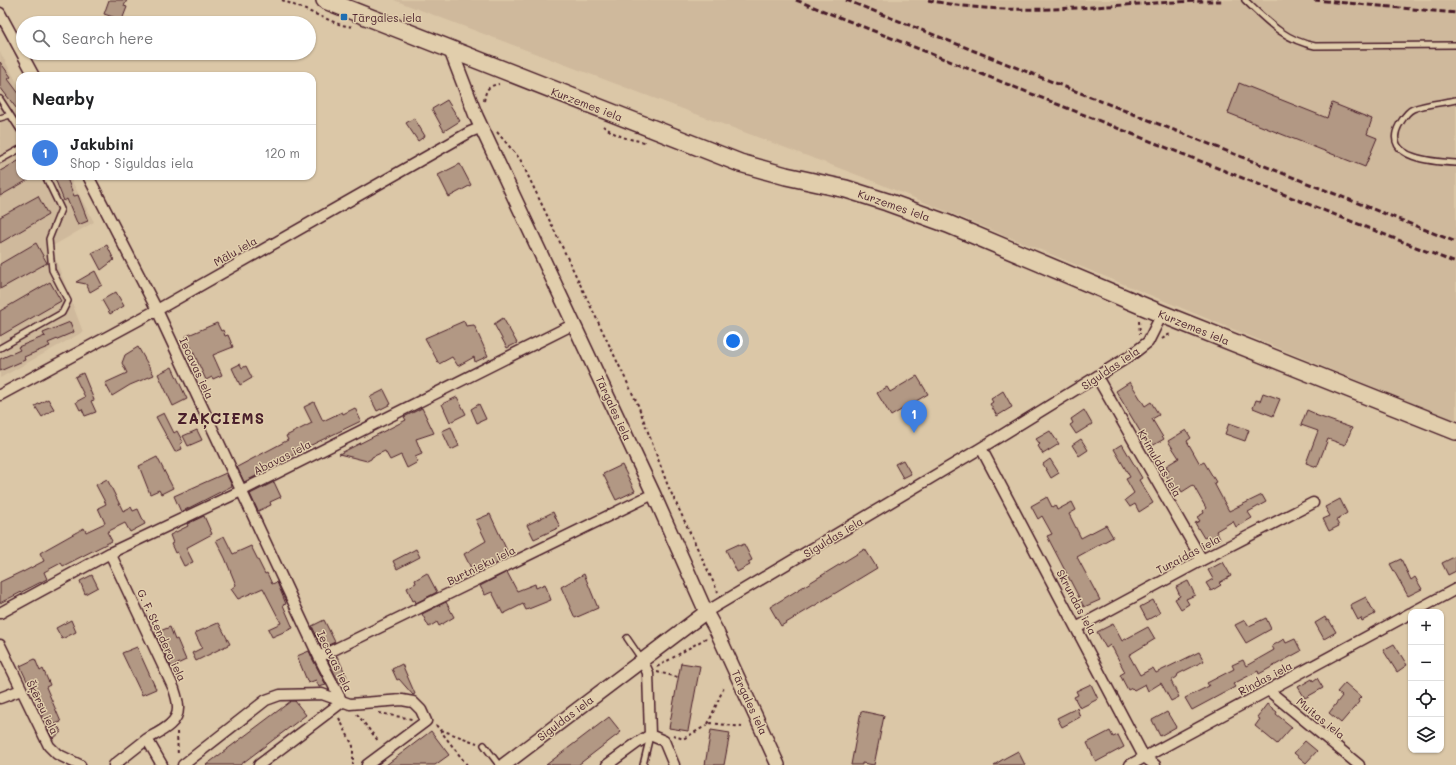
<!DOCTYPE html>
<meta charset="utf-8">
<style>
:root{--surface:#fff;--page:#f6f6f6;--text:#202124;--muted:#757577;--line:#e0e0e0;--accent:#1f6fb2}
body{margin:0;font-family:Mali,sans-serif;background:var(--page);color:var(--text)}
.controls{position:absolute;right:12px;bottom:12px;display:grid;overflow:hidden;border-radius:8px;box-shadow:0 1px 3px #0004}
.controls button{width:36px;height:36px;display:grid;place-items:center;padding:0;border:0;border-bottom:1px solid var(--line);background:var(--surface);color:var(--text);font:20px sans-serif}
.you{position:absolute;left:733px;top:341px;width:14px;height:14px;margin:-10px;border:3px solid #fff;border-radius:50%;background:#1a73e8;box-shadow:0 0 0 6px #1a73e833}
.badge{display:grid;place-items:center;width:26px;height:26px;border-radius:50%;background:var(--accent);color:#fff;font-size:13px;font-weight:700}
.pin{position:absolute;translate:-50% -33px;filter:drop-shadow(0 1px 2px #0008)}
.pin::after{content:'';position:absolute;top:21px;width:14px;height:12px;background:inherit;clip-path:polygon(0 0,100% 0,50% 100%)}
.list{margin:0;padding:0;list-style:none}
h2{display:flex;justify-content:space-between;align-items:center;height:52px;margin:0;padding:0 16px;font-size:17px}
h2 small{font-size:13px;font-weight:400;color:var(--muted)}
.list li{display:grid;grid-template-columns:26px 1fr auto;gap:12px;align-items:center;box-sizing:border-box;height:56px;padding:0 16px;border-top:1px solid var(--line)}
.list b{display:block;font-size:15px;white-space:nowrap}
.list p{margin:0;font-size:13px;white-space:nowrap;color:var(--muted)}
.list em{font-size:13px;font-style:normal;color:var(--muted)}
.icon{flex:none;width:22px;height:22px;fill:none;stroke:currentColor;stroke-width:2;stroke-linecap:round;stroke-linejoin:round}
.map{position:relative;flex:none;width:1456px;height:765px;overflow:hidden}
.search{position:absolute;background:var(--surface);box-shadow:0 1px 3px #0004;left:16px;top:16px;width:300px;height:44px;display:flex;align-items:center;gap:10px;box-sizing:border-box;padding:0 14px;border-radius:22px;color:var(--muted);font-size:15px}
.panel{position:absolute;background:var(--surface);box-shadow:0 1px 3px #0004;left:16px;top:72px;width:300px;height:108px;border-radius:12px}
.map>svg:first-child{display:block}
</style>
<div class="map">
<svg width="1456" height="765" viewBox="0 0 1456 765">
<rect width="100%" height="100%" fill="#dbc7a7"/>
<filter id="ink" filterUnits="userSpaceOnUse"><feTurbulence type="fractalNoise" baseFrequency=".025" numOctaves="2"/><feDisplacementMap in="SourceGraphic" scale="8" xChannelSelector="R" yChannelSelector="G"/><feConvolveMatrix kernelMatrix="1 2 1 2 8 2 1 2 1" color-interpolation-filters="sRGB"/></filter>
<g filter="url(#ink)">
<path fill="#cfb99c" d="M394,0h1062v421l-588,-242z
M0,52l20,36v88h49l25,46 -43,25 32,85 -83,46z"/>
<path fill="#b29884" stroke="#4a1f2b" d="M109,0h18l-3,6 3,1 -5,13 -18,-6z
M0,62l11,15 -3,2 12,16v18l-20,-26z
M1239,83l88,35 5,-15 40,16 -5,15 10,4 -12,29 -137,-54z
M447,100l13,21 -16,10 -12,-22z
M414,118l11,18 -7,5 -12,-18z
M20,160v16h15l-35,20v-25z
M460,164l11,21 -22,12 -11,-22z
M54,176h12l8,20 4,-1 10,26 -10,4 -11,-26 -3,2z
M38,196l10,19 -48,28v-26z
M36,243l11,20 -47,26v-25z
M107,245l7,15 -13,10 -9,-17z
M95,271l7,14 -12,7 -4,-8 -10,-2z
M50,282l11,19 -61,35v-25z
M116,292l8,14 -14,8 -8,-14z
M503,318l14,25 -10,5 -13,-24z
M464,321l2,5 8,-1 14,31 -13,6 -1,-5 -16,9 -6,-9 -13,7 -14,-26z
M70,322l4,10 -26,11 2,3 -26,11 1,3 -25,11v-12l20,-9 -2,-3 27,-11v1l-2,-4z
M217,323l4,8 2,-1 2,6 3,-1 5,12 -20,8 9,20 -9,4 -1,-2 -6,3 -20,-44z
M138,347l16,28 -24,10 -18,11 -7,-13 22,-10 -5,-10 3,-8z
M240,364l2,4 4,-2 6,12 -12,7 -8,-17z
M172,367l15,32 -14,7 -15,-32z
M83,373l11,27 -3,1 5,11 -11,4 -3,-7 -2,1 -4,-8 9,-5 -10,-20z
M917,376l11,18 -37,22 -14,-23 10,-6 3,5z
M1130,382l15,24 6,-4 8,13 -7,4 12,20 -12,7 -3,-4 -2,1 -31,-52z
M384,390l7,14 -14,7 -7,-14z
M1003,391l9,16 -15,9 -7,-12 3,-2 -2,-3z
M1263,393l17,6 -7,17 -20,-8 3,-8 4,1z
M457,397l9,17 -16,8 -8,-18z
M48,399l6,10 -12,8 -7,-11z
M314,402l9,19 19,-9 1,2 12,-6 6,13 -60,29v1l-34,17 1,2 -24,12 -7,-15 51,-27 -2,-4 26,-13 -8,-16z
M479,404l7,15 -9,4 -6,-14z
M422,408l12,25 -18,6 6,15 -7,3 3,5 -11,6 -6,-13 -11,5 -5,-9 -13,6 -1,2 -4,2 -28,-7 67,-34 -2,-3z
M1084,410l8,14 -16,10 -6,-9 3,-2 -2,-4z
M1307,410l9,4 -1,1 37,13 -7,17 -17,-6 -11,28 -11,-4 12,-32 -17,-6z
M164,413l10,20 3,-2 6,11 -3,2 2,5 -7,3 -19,-35z
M1229,423l20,7 -4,11 -20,-7z
M451,427l8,19 -8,4 -9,-19z
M197,430l5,10 -14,6 -5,-10z
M1186,430l5,8 -4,3 13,23 4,-2 12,20 -2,1 15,28 33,-16 4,7 -18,10 4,6 -16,9 -3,-6 -17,10 4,8 -8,4 -4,-7 -4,2 -9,-15 5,-2 -3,-4 7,-4 -1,-2 3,-3 -13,-23 -11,7 -3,-5 -4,3 -10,-17 4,-2 -3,-5 13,-8 -11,-17z
M1050,431l9,13 -16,10 -5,-8 2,-2 -4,-5z
M1081,439l7,11 -9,6 -7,-11z
M1122,444l20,34 -3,2 14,23 -14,9 -4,-8 -5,3 -5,-7 9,-7 -8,-14 4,-2 -16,-28z
M157,457l16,31 -12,6 -2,-4 -9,4 -11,-28z
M1050,459l9,14 -8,5 -8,-14z
M903,460l8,14 -8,4 -8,-14z
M622,465l13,26 -19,9 -13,-26z
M226,473l6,13 -51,26 -7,-16z
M107,479l16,32 8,-4 2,4 5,-2 7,15 -15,8 -5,-9 -18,9 5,9 -49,25 -2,-3 -17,9 3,7 -47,24v-21l23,-11v1l21,-11 -4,-8 3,-2 41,-23 2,4 19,-9 -7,-15 8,-4 -10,-19z
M274,482l7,15 -11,5 1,3 -13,6 -8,-17z
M1047,497l5,10 3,-2 2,5 15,-8 4,8 -7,4 12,24 25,-13 7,12 -36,20 23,43 -16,7 -37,-71 5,-2 -10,-18 -4,3 -7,-13z
M1340,499l7,14 -11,7 3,6 -10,5 -6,-12 7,-3 -5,-9z
M553,512l7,15 -26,12 -7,-14z
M490,514l19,41 -8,4 1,2 -28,13 -10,-20 22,-13 -10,-21z
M204,516l8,18 -26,14 7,14 -9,4 -7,-14 -2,1 -4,-9 2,-1 -3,-8 18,-9 -1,-2z
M224,536l9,18 18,-8 14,28 2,-1 5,11 5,-2 9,22 -3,1 10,23 -21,9 -4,-8 13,-6 -18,-35 -25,11 -7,-10 5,-4 -11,-27 -9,-18z
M739,544l1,2 4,-2 8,16 -4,2 2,3 -13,7 -11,-22z
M416,549l4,8 -23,12 -4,-8z
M865,549l12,19 -96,58 -11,-19z
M1456,556v15l-8,4 -6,-12z
M1401,559l10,21 4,-3 7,12 -14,7 -18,-32z
M1223,562l8,14 -12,7 2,2 -10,6 -5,-8 7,-4 -5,-9z
M507,572l10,19 18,-7 1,4 9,-4 6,16 -25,10 -3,-6 -20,10 -11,-22 -7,3 -5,-9z
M427,573l10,19 -21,11 -1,-3 -2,1 -6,-13 9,-5 -1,-3z
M584,574l14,34 -23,10 -14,-31z
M92,575l6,12 -13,7 -5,-13z
M1188,581l7,14 -9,4 3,5 -8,5 -6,-10 5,-3 -4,-9z
M1366,597l9,17 -13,7 -1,-3 -3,2 -8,-15z
M1153,600l7,13 -13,7 -7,-13z
M446,602l8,15 -15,9 -2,-4 -8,5 -7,-13z
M1325,617l2,4 2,-1 7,12 -12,7 -9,-16z
M1266,618l5,11 -25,14 -11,-18 10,-5 4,6z
M71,620l5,12 -14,7 -6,-11z
M324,620l11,22 -13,6 -10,-22z
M218,623h1l11,21 -34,17 -4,-8 10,-5 -7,-15z
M1113,624l9,17 26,-14 7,12 -26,16 11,20 13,-7 3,5 43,-21 5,9 -26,13 -1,3 -6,4 8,16 -8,4 -10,-18 -13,8 -3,-7 -11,6 -2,-2 -4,2 -8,-15 5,-3 -13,-25 -1,1 -1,-3 -4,3 -9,-16z
M170,627l5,13 2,-1 9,21 -15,7 -16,-34z
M1284,639l2,4 9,-4 6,12 -42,23 -1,-3 -25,13 2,3 -43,23 -7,-12 24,-12 -2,-3 27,-14 -2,-4 11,-5 3,6 28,-16 -2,-4z
M1394,644l13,21 -10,7 -14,-22z
M137,647l19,42 -14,6 -20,-42z
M309,651l4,9 13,25 -7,2 -3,-7 -8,3 -11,-27z
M337,656l10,21h-2l2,4 -8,2 -11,-23z
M35,659l5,12 3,-2 7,16 -4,2 15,35 -6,2 7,7 -9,8 -14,-32 2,-1 -12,-26 -2,1 -7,-15z
M681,663l19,3 -12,65 -19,-3z
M402,664l13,30 -2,1 -14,-16 -2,1 -5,-11z
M1317,678l6,10 -18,10 -7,-11 14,-8 1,2z
M1345,683l16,14 -3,3 1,2 -18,21 -12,-10 13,-17 -5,-4z
M1091,684l7,15 -18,9 -6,-11 4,-2 -2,-4z
M291,701h4l11,14 -66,50h-34z
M1267,704l10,8 -1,2 16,13 -15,17 -22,-18 5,-7 -3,-2z
M1077,708l3,9 -18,10 -5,-9z
M861,711l23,5 -10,49 -12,-2v2h-11z
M1167,712l9,15 -16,9 -8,-16z
M609,717l12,15 -43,33h-32z
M711,730l19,3 -6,32h-19z
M431,731l18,24 -14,10h-49z
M1110,731l3,6 5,-2 6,12 -28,15 -9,-19z
M1305,741l12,10 -11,12 -12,-10z
M1018,751l7,14h-31l11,-7z"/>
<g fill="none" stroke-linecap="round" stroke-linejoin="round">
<g stroke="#4a1f2b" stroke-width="8">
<path id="service" d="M1245,0c22,21 39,40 70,46l141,-1
M0,99l20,31
M1456,100c-14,3 -30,4 -43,9 -7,3 -10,10 -14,16 -18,34 37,37 57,38
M0,118l10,-3
M0,160l20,-11
M0,348l62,-35 6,-12 -16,-31 -3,-31 12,-30 -16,-33
M627,638l15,22
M484,745l15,20
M643,765l7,-29"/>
</g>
<g stroke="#4a1f2b" stroke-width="13">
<path id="minor" d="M0,13l34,63
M88,176l69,134 162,347 23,45 -83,63
M1097,377l105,183
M0,395l157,-85 313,-178 12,-5
M981,448l163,309 11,8
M110,553l64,136c2,6 4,12 4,18 1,17 -19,25 -31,32
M706,612l275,-164 149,-92 18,-14 14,-28
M1413,612l43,-23
M0,613l110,-60 131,-62 333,-167
M1076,628l126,-68 111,-57
M0,645l49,101 8,8 23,11
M319,657l328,-160 7,-2
M1268,690l91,75
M0,698l21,-8
M650,735l14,6 10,24
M114,765l33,-26 15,26
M183,765l83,-65 14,-5 42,-1 28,10 52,-4 11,2 8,8 5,11 -59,44
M607,765l30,-22 13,-8 -2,-62 -6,-13
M1130,765l281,-152"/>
</g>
<g stroke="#4a1f2b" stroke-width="16">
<path id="tertiary" d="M451,51l25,65 178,379 52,117 11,20 61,133
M504,765l202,-153"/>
</g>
<g stroke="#4a1f2b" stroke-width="20">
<path id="trunk" d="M325,0l415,163 46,13 60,13 41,13 61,22 214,90 294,117"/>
</g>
<path stroke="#4a1f2b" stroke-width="2" stroke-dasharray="3 3" stroke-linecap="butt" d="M282,0l59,25 13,2
M484,101c2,-11 3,-15 15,-17
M603,126c15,11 24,13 42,16
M497,132l23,27 118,246 30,81 50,106
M1139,321l1,13
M1162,339l6,-4 4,-1
M657,667l49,-29
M657,672l21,5
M379,713l33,6
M357,714l22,28
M339,718l14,28v19
M708,724l16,-37
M436,725l31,40
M441,730l36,13
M177,732l1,24
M673,735l10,4 28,-16 31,4"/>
<use href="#service" stroke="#e1ceac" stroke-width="5"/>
<use href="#minor" stroke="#e1ceac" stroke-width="10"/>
<use href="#tertiary" stroke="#e1ceac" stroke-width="13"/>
<use href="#trunk" stroke="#e1ceac" stroke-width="17"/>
<path stroke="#4a1f2b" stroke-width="3" stroke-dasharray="6 3" stroke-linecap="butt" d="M796,0l660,263
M846,0l610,242
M928,0c96,21 198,0 295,1
M1314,0l142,13"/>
</g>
</g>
<rect fill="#1f6fb2" stroke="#e1ceac" stroke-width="1.5" x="340" y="13" width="8" height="8" rx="2"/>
<g text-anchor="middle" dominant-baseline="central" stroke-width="3" stroke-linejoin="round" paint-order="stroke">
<g font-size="11" fill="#4a1f2b" stroke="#e1ceac" text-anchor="start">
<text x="352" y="17">Tārgales iela</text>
</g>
<g font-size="11" fill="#4a1f2b" stroke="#e1ceac">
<text transform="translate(587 104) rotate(21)">Kurzemes iela</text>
<text transform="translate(894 205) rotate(19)">Kurzemes iela</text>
<text transform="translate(235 251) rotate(-30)">Mālu iela</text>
<text transform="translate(1194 327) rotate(22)">Kurzemes iela</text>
<text transform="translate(197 368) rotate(65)">Iecavas iela</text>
<text transform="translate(1110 368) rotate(-34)">Siguldas iela</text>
<text transform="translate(614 408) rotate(65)">Tārgales iela</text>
<text transform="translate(282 457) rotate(-27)">Abavas iela</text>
<text transform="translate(1160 463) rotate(60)">Krimuldas iela</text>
<text transform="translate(833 537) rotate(-31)">Siguldas iela</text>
<text transform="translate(1188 554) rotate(-28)">Turaidas iela</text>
<text transform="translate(481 565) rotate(-26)">Burtnieku iela</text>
<text transform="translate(1077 602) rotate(62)">Skrundas iela</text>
<text transform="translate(162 635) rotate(65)">G. F. Stendera iela</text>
<text transform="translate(335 661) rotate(64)">Iecavas iela</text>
<text transform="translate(1265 678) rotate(-28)">Rindas iela</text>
<text transform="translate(750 702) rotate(65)">Tārgales iela</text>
<text transform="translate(43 707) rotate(64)">Šķērsu iela</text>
<text transform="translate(565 718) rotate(-37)">Siguldas iela</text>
<text transform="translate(1321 718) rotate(39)">Muitas iela</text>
</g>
<g font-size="15" font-weight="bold" letter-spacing="1" fill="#4a1f2b" stroke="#e1ceac">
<text x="221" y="418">ZAĶCIEMS</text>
</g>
</g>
</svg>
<div class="controls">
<button>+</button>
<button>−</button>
<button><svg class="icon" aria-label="locate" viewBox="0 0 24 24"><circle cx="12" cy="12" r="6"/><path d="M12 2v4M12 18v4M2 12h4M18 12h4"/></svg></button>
<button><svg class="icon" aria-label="layers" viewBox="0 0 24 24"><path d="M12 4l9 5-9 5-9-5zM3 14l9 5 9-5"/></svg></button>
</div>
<div class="you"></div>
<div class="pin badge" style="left:914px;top:433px;background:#3f7fe0">1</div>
<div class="search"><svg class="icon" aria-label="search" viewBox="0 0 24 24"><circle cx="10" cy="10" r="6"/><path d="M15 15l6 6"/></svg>Search here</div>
<section class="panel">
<h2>Nearby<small></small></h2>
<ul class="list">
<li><span class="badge" style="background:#3f7fe0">1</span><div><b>Jakubini</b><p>Shop · Siguldas iela</p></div><em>120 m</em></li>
</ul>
</section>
</div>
